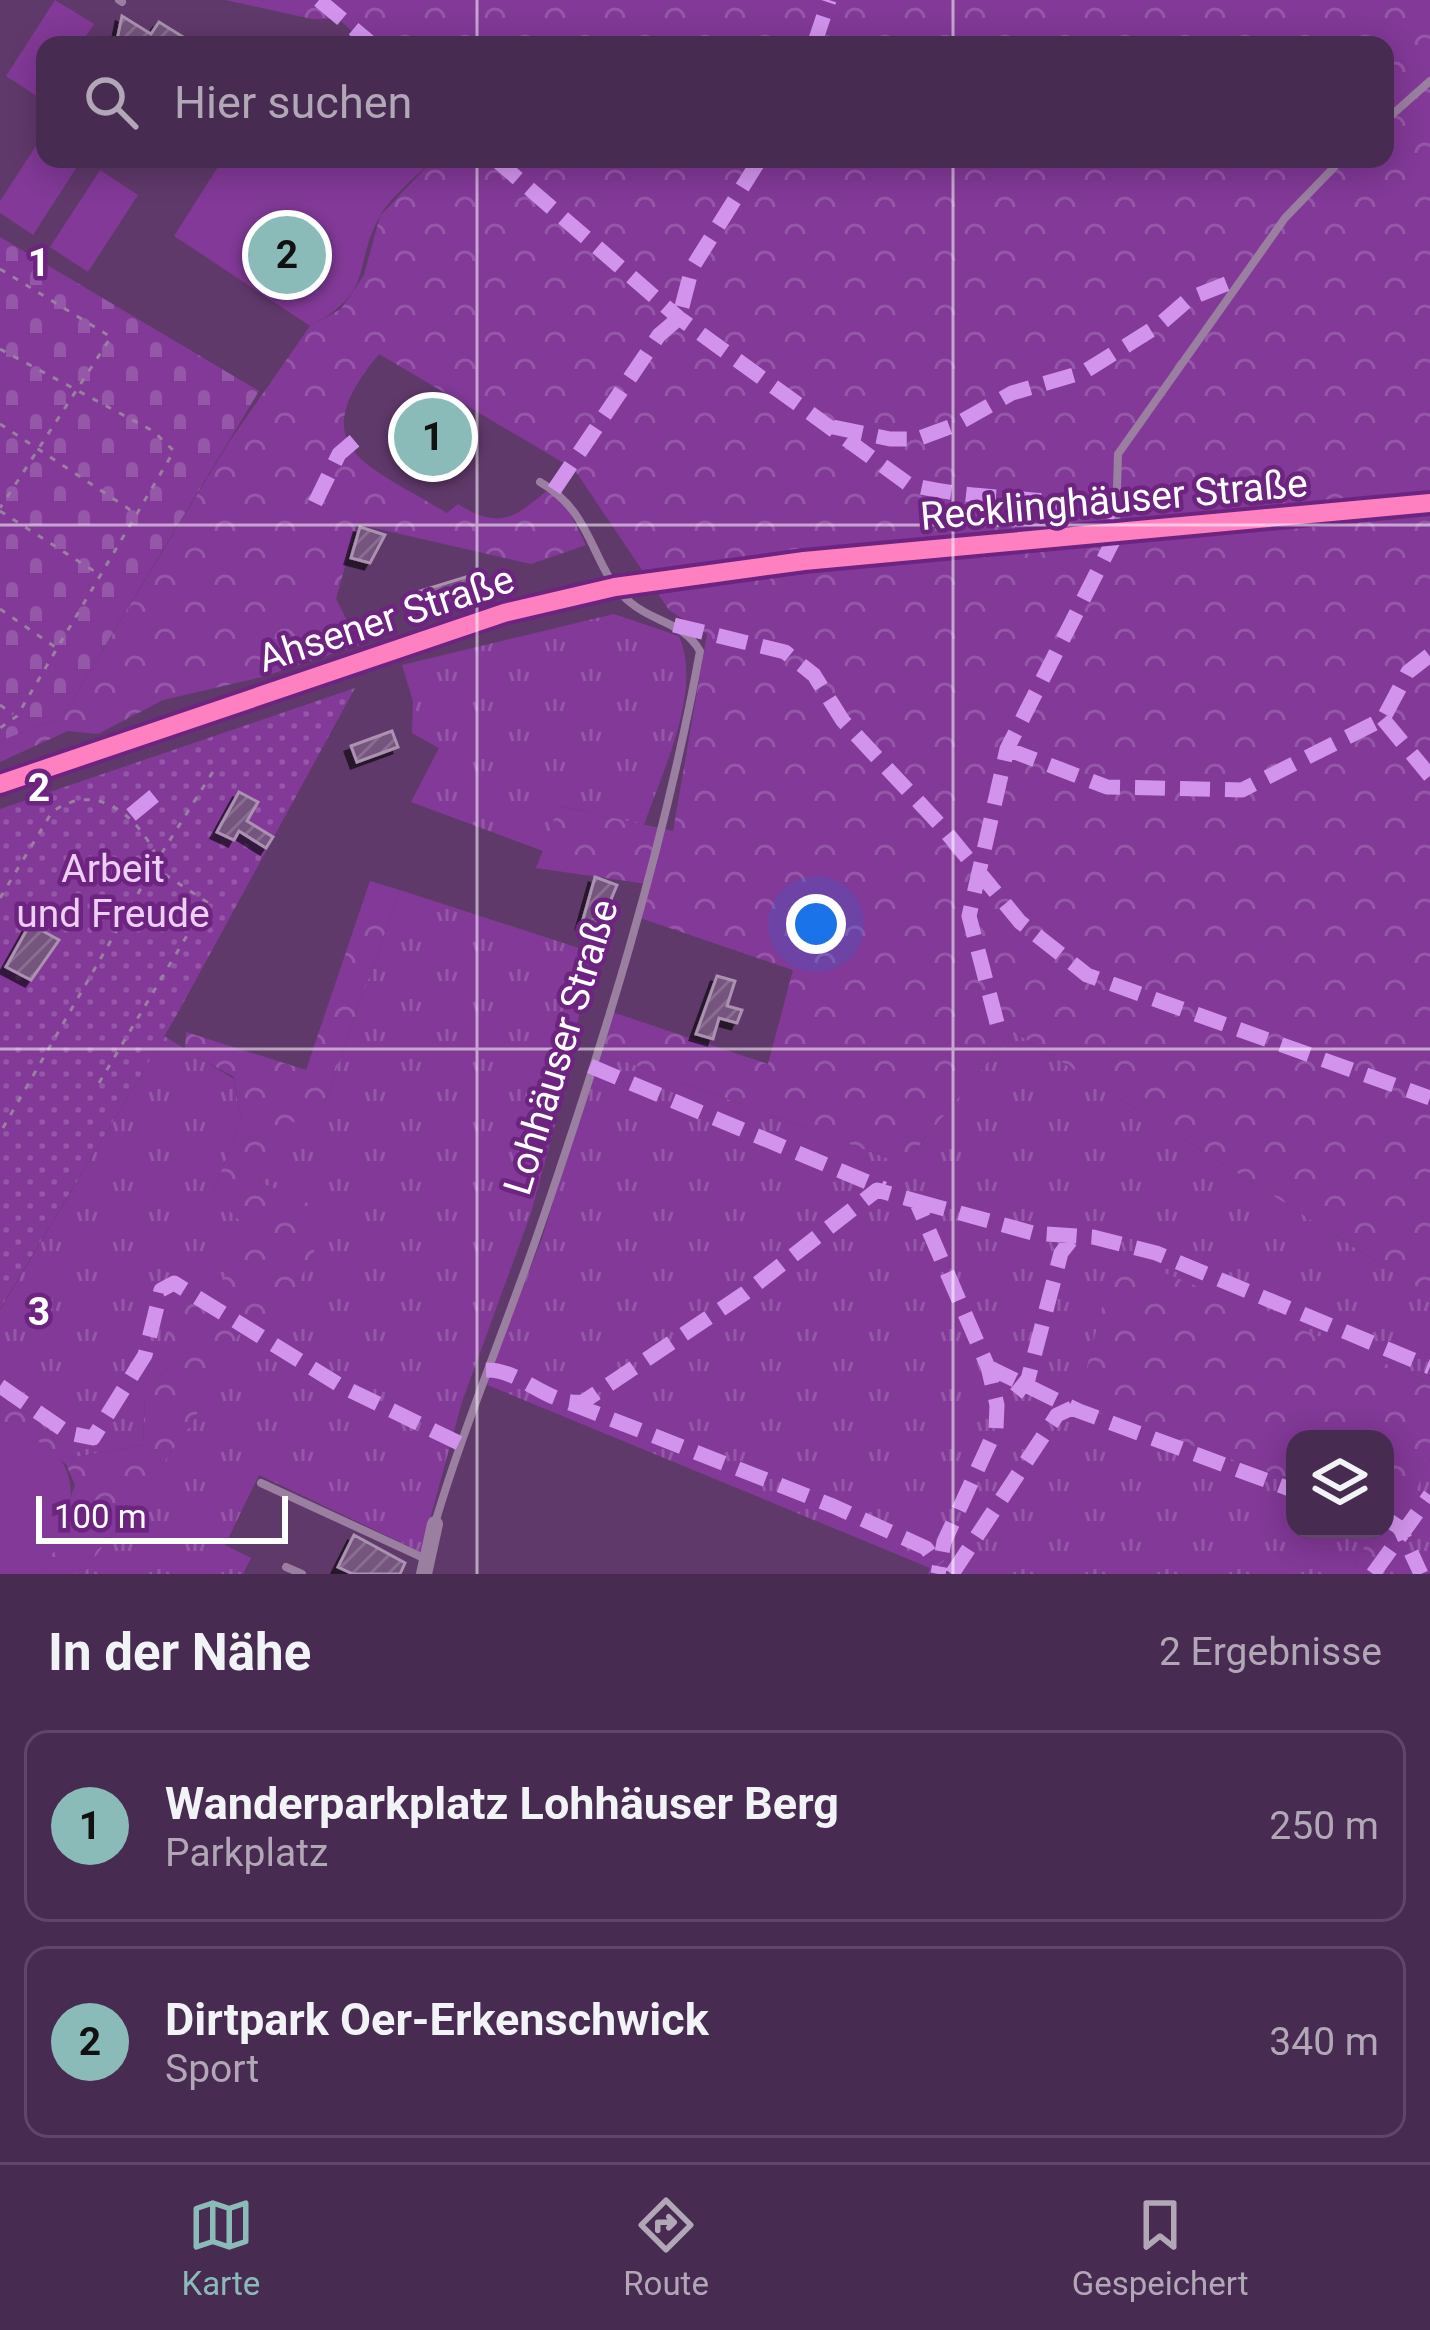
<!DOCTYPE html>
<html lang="de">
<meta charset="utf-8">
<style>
:root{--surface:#482b50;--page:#52375a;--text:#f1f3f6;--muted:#b1a7b7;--line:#604767;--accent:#8bbbb9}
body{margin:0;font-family:Roboto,sans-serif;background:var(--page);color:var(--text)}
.controls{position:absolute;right:36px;bottom:36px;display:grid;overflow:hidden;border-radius:24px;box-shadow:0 6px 30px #0003}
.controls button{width:108px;height:108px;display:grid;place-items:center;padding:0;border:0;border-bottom:3px solid var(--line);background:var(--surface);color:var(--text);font:60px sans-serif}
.scale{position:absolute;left:36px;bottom:30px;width:252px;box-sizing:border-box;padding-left:12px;border:6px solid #fff;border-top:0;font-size:33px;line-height:42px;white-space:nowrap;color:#fff;-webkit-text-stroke:9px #6d2480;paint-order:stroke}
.you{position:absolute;left:816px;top:924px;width:42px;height:42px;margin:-30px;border:9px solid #fff;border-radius:50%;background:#1a73e8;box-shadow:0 0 0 18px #1a73e833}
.badge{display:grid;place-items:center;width:78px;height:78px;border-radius:50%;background:var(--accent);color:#111;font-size:39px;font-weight:700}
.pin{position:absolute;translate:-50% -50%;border:6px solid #fff;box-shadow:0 3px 12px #0006}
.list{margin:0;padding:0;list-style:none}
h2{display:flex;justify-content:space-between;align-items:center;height:156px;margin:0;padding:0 48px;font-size:51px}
h2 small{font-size:39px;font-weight:400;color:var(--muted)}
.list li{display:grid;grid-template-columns:78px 1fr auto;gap:36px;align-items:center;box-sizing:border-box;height:192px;margin:0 24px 24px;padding:0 24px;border:3px solid var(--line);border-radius:24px}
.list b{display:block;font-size:45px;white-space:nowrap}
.list p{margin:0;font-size:39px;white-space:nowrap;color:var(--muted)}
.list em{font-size:39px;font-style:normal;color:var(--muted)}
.icon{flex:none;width:66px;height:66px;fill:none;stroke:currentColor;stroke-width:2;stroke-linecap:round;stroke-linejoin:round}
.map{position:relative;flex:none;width:1430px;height:1574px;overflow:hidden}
.search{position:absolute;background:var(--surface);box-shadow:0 6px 30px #0003;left:36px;right:36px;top:36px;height:132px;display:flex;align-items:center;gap:30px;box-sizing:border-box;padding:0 42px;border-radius:24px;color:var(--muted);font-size:45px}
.sheet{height:588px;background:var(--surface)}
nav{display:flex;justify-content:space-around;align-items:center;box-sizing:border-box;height:168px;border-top:3px solid var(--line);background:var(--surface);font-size:33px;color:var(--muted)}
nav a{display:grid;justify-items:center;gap:6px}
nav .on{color:var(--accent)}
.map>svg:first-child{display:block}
</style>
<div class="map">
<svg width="1430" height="1574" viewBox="0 0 1430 1574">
<defs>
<pattern id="grass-tufts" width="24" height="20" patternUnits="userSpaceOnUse" patternTransform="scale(3)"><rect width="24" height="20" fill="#823997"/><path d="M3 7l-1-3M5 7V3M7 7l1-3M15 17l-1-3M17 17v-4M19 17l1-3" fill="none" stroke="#9557a7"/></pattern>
<pattern id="forest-crowns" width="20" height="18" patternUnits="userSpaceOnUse" patternTransform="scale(3)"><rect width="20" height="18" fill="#823997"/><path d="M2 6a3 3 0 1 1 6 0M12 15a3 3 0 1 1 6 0" fill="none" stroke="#9557a7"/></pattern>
<pattern id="cemetery-stones" width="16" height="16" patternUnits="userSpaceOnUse" patternTransform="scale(3)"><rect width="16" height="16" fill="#823997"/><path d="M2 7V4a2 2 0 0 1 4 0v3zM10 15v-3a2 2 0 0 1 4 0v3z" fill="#9557a7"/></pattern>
<pattern id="garden-dots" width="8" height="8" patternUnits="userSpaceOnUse" patternTransform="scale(3)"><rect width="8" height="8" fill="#823997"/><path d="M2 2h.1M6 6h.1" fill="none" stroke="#9557a7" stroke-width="1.8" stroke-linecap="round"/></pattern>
<pattern id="building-hatch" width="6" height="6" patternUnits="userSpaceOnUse" patternTransform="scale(3)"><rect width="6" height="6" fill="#74547d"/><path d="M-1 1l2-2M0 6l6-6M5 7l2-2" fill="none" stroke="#896e90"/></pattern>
<filter id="shadow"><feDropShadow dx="-6" dy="6" stdDeviation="0" flood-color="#0009"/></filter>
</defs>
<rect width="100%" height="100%" fill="#60396b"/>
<path fill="url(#grass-tufts)" d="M614,614l65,22c24,54 -17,136 -35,189l-83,-19 -18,45 -132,-49 28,-54 -27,-15 1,-32 -11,-36z
M400,890l194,63 -18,75 -14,20 -4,65 -27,100 -69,189 -41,150 -162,-77 -34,70 26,13 -8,16h-160l109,-151 47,-90 93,-119 -73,-32 29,-63 27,11z
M1013,1031l417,264v87l-314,-128 -38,152 217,75v48h78l-22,45h-423l2,-6 -445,-184 57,-146 57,-186 305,112z
M164,1036l70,43 7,42 -29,74 38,33 -32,61 -35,13 -7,54 -31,40 -2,49 -72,13 -36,-40 -35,-21v-87z
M1430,1458v116h-51v-1z"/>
<path fill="url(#forest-crowns)" d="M225,0h1205v1295l-417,-264 -109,133 -305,-112 13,-40 156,52 25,-94 -153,-52 7,-34 -111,-16 24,-62 113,25 34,-197 -38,-24 -95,-141 -195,-115c-79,95 -11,110 68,159l11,-9c46,29 60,10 97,-20l31,61 -55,19 -174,-40 -21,75 24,46 -98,32 -99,23 -65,34 -30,-3 -68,31v-21l62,-24 167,-275 81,-116 31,-17 23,-34 16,-59 54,-57h951v-114h-1019l-27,-26h-27z
M370,881l30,9 -85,240 -27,-10 -29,62 74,32 -64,126 -30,-6 -47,89 -109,151h-41l33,-89 -9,-21 -66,-44v-23l35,21 36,40 72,-13 2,-49 31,-40 -9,-28 15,-26 36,-14 31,-59 -37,-34 29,-74 -7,-44 -49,-27 1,-18 120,38z
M1116,1253l314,129v76l-51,116h-28l22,-45h12v-90h-90v42l-218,-75z"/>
<path fill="url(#cemetery-stones)" d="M0,237l259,154 -197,326 -62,24z"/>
<path fill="url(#garden-dots)" d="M355,688l-180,330 -175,291v-500z"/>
<path fill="#823997" d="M55,0l39,24 -14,21h-35l-1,56 -38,-25z
M45,132v27h37l-49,76 -33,-22v-12z
M223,159h211c-17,17 -43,37 -54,57 -29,52 -3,74 -70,110l-136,-90z
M100,170l38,25 -50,77 -38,-25z
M0,1420c70,36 78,44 67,121l-18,15 -7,18h-42z"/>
<path fill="url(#building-hatch)" stroke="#aa92b0" stroke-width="3" filter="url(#shadow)" d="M122,16l29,18 8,-12 37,23h-80z
M360,527l25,8 -15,28 -19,-5z
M482,572l6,17 -64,24 -7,-21z
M392,731l6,16 -41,15 -6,-16z
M239,792l19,10 -11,19 26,16 -7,11 -27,-17 -5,9 -17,-8z
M595,877l22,8 -18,43 -17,-5z
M30,924l29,16 -28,40 -25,-13z
M717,976l18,5 -8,25 15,4 -5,13 -18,-5 -6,21 -17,-5z
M354,1535l51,28 -5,11h-47l-15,-7z"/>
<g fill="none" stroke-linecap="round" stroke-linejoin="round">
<path stroke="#9a7fa1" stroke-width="3" stroke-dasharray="6 9" stroke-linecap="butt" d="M0,269l111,68 -111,171
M0,349l153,82 21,20 -157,265 -17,12
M0,424l138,91
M0,511l100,64
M0,609l58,40
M0,705l13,9
M0,898l52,-86c46,-33 87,6 106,47l-158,274
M99,1083l108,-181 -43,-28 -6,-15 56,-89"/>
<path stroke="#9a7fa1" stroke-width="8" d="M119,0l3,2
M1385,121l45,-40
M1116,525l2,-71 167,-236 57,-59
M261,1483l165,76
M435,1523c29,-97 68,-189 101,-284 66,-191 128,-389 164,-588 -17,-29 -45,-28 -69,-48 -40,-32 -35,-89 -91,-121
M286,1567l16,7"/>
<path stroke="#9a7fa1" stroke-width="16" d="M424,1574l11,-50"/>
<path stroke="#967a9d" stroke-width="24" d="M0,784l504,-171 111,-26 189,-26 626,-58"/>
<path stroke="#d193ec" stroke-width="15" stroke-dasharray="30 15" stroke-linecap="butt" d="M319,0l54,45
M814,45l15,-45
M495,159l184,159 229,166c69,18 139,10 208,29
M833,427l57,12h27l38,-14 57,-32 72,-21 75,-47 31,-27 49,-19
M554,490l105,-155 20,-17 13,-50 68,-109
M315,503l24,-49 21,-18
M674,625l111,27 29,23 29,46 99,106 78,95 67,53 343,123
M1383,719l47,57
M1007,749l100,38 135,3 141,-71 25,-47 22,-17
M131,815l29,-24
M997,1023l-28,-107 38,-167 109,-214
M590,1066l294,123
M916,1201l117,32 60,4 63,16 274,114
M988,1367l91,44 216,80
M486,1370c35,-1 61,36 97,32l162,-109 132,-103 39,11 72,166 9,38 -1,24 -52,113 -6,32
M0,1386l68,47 25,5 52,-83 16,-65 13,-7 167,103 118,57
M1016,1394l12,-15 33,-126 14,-18
M570,1403l263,103 93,42 12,17
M1385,1518l15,10 21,46
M952,1574l105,-159 15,-7
M1373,1574l57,-79"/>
<g stroke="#6d2480" stroke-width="26">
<path id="cycleway" d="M0,784l504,-171 111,-26 189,-26 626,-58"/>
</g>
<use href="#cycleway" stroke="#ff80c0" stroke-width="18"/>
</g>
<path fill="none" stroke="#fff" stroke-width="3" stroke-opacity="0.55" d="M477,0v45M953,0v45M477,159v1415M953,159v1415M0,525h1430M0,1049h1430"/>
<g text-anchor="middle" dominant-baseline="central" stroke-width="9" stroke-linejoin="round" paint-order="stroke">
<g font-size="39" fill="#fff" stroke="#6d2480">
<text transform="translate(1114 500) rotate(-5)">Recklinghäuser Straße</text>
<text transform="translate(386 619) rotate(-18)">Ahsener Straße</text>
<text transform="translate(561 1047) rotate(-73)">Lohhäuser Straße</text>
</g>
<g font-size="39" fill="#edcef5" stroke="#6d2480">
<text x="113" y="869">Arbeit<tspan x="113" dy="45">und Freude</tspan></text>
</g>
</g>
<g font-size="39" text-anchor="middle" font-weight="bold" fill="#fff" stroke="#6d2480" stroke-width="9" stroke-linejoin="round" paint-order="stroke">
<text x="39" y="276">1</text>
<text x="39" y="801">2</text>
<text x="39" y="1325">3</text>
</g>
</svg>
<div class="controls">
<button><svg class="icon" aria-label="layers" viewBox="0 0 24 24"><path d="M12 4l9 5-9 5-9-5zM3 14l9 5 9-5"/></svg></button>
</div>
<div class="scale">100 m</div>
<div class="you"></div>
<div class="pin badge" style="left:433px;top:437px">1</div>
<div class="pin badge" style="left:287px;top:255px">2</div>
<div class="search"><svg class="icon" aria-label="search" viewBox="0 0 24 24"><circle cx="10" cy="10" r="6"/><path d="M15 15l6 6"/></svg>Hier suchen</div>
</div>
<section class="sheet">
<h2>In der Nähe<small>2 Ergebnisse</small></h2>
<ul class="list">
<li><span class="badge">1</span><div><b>Wanderparkplatz Lohhäuser Berg</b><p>Parkplatz</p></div><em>250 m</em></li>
<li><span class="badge">2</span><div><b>Dirtpark Oer-Erkenschwick</b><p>Sport</p></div><em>340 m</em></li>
</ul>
</section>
<nav>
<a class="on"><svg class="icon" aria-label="map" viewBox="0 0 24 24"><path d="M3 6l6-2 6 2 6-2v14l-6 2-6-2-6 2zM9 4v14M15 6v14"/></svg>Karte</a>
<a><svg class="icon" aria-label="directions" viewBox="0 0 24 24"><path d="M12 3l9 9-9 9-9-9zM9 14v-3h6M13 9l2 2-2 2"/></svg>Route</a>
<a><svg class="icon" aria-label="saved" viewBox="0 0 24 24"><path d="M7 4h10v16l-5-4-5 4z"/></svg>Gespeichert</a>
</nav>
